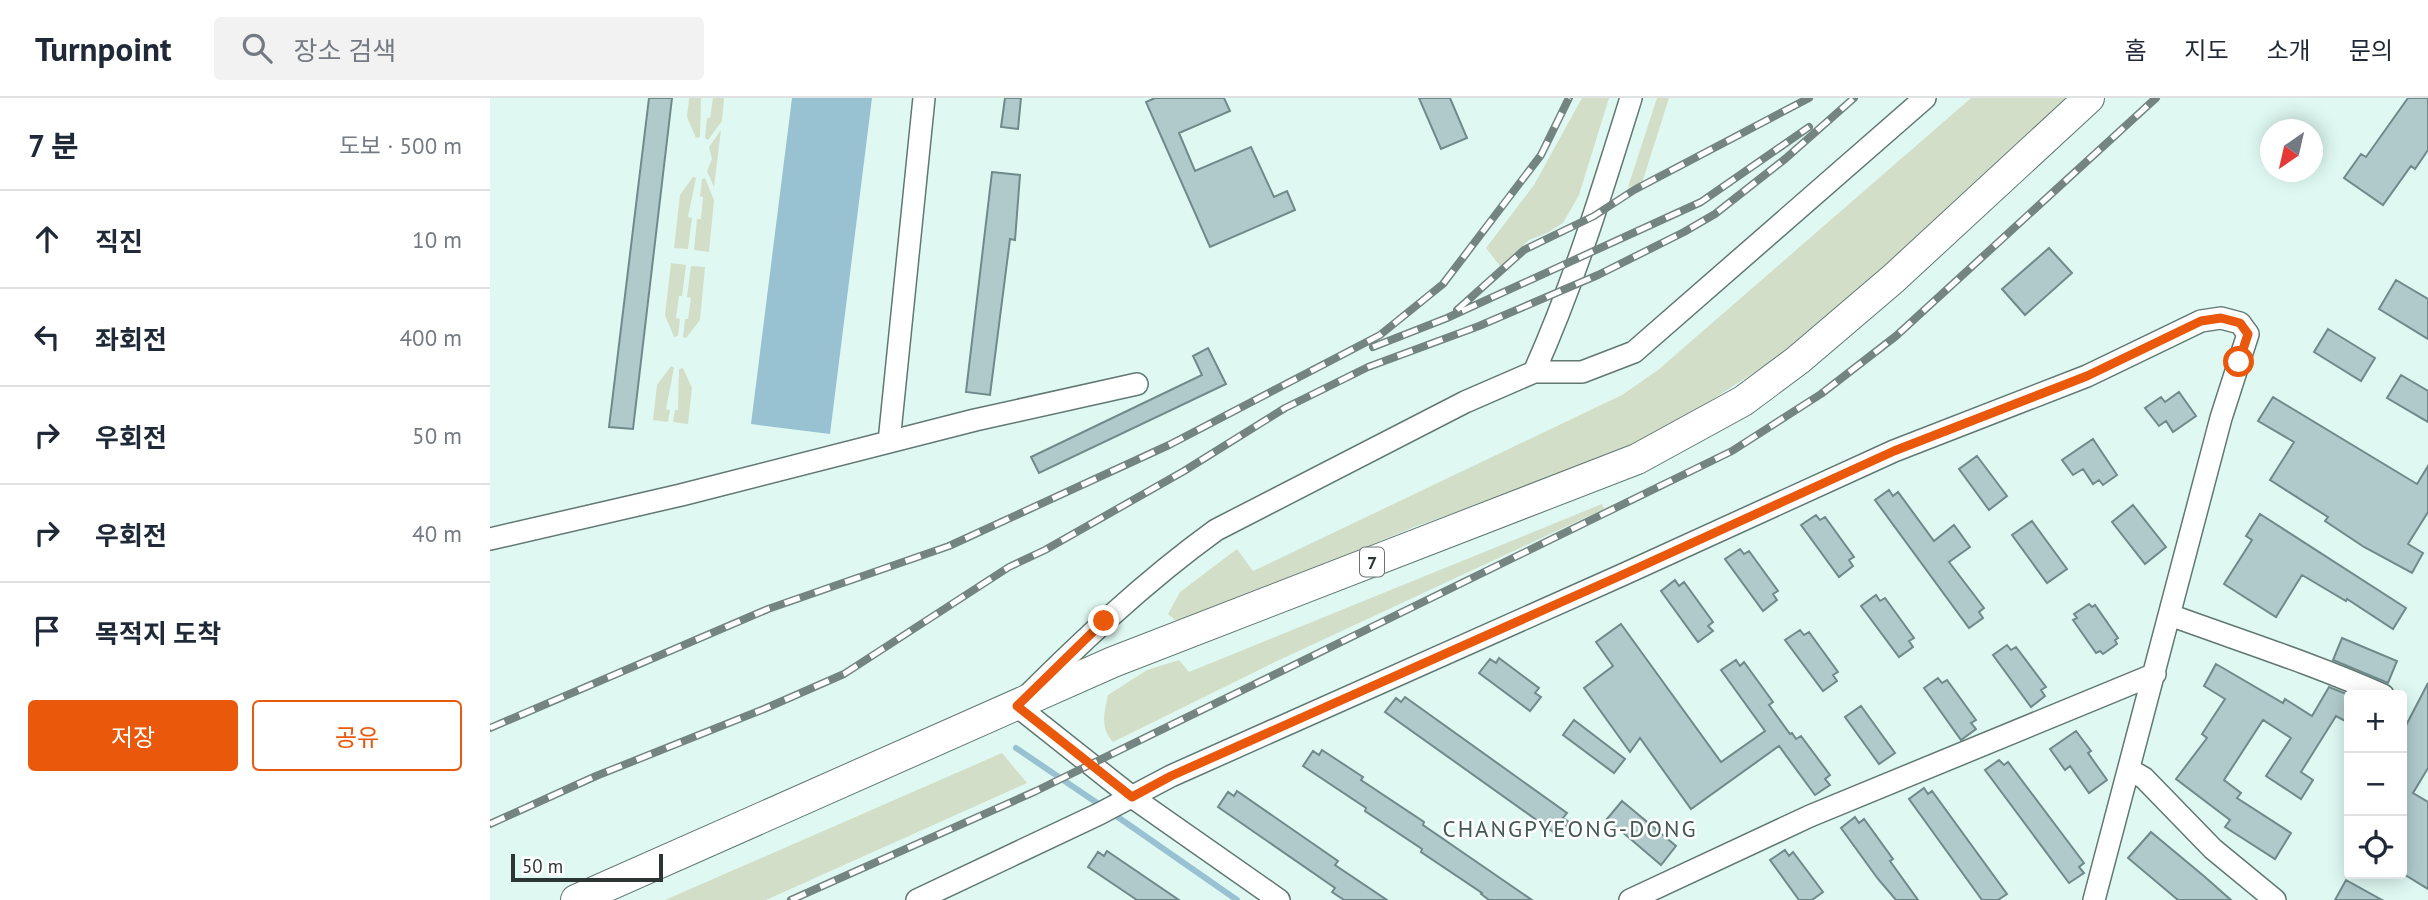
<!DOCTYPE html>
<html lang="ko">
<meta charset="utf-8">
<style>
:root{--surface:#fff;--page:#f2f2f3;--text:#1f2937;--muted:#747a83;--line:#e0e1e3;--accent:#ea580c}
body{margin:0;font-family:"PT Sans","Noto Sans KR",sans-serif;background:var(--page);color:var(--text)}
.controls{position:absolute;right:21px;bottom:21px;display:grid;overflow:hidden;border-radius:7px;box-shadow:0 4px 18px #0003}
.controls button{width:63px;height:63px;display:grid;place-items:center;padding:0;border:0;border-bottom:2px solid var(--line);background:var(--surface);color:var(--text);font:35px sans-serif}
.compass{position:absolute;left:1770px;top:21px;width:63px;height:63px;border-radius:50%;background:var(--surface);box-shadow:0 4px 18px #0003;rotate:214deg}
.scale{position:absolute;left:21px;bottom:18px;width:152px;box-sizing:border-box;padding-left:7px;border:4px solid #2b3533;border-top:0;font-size:19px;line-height:24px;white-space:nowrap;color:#2b3533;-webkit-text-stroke:5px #fff;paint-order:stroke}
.stop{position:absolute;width:21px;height:21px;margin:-16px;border:5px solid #ea580c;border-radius:50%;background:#fff}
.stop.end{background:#ea580c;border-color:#fff;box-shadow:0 2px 7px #0008}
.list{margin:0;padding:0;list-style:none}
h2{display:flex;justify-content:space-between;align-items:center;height:91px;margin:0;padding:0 28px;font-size:30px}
h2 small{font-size:23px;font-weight:400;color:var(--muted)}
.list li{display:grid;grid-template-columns:46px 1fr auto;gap:21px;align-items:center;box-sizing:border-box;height:98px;padding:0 28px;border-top:2px solid var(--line)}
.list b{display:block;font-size:26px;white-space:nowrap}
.list em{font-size:23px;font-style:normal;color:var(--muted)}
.actions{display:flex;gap:14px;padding:21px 28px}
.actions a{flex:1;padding:16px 0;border:2px solid var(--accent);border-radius:7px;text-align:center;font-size:24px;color:var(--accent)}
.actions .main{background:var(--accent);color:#fff}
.icon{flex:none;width:38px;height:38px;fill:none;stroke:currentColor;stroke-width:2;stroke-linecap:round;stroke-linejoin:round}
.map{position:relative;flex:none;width:1938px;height:802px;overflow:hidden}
header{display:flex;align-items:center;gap:42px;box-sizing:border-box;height:98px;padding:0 35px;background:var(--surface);border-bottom:2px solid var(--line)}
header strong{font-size:33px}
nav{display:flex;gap:38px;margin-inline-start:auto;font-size:24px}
.search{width:490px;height:63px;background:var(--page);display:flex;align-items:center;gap:18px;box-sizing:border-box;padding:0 24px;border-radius:7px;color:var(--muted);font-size:26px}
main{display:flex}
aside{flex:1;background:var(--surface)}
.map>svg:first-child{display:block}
</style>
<header>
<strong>Turnpoint</strong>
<div class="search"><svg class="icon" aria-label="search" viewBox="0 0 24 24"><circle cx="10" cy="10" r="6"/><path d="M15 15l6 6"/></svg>장소 검색</div>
<nav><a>홈</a><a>지도</a><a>소개</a><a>문의</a></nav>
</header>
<main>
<aside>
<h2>7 분<small>도보 · 500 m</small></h2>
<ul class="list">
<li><svg class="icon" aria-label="ahead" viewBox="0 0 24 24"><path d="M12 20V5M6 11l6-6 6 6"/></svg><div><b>직진</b></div><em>10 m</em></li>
<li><svg class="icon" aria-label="left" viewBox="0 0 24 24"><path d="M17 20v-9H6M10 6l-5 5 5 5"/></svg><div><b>좌회전</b></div><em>400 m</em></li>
<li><svg class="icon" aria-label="right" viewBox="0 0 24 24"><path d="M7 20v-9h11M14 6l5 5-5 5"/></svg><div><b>우회전</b></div><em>50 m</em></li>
<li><svg class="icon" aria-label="right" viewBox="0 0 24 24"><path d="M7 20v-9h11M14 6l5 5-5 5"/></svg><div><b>우회전</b></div><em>40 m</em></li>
<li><svg class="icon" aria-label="arrive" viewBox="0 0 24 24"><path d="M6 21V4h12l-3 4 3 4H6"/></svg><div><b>목적지 도착</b></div></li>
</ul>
<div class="actions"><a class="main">저장</a><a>공유</a></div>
</aside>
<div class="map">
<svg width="1938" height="802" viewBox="0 0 1938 802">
<rect width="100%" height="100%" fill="#dff9f2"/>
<path fill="#d3dec8" d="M199,0h12l-1,39 -4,1 -9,-21z
M223,0h11l-2,23 -14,19 -3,-2 2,-20h3z
M1092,0h27l-30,97 -16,28 -16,10 -18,7 -29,26 -14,-18 48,-63z
M1167,0h12l-27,85 -14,4z
M1481,0h97l-241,220 -55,43 -87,56 -51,29 -51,22 -169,59 -221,91 -18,2 -7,-6 12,-22 57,-43 16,22 369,-176 36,-25z
M231,32l-7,57 -7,-16 5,-12 -3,-12z
M203,79l3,1 -8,39 4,1 -4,31 -14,-1 6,-53z
M215,80l9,22 -5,52 -15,-2 3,-31h4l2,-22 -3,-1 2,-17z
M181,165l15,2 -4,31h-3l-3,22 4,1 -2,17 -4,1 -9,-22z
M201,168l14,1 -5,53 -14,18 -3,-1 2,-18h3l3,-21 -4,-1z
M181,268l3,2 -8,41 4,1 -2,12 -15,-2 4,-35z
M193,270l9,20 -4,36 -15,-2 2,-12h3l1,-41z
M1112,406l2,5 -329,153 -162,80c-13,-14 -9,-30 -5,-47l39,-25 32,-10 10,12z
M512,655l25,30 -261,117h-101z"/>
<path fill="#98c1d2" d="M302,0h80l-42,336 -79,-10z"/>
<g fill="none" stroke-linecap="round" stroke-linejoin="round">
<path stroke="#98c1d2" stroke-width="6" d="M526,650l87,59
M622,715l125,87"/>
</g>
<path fill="#b0cacc" stroke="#70898b" stroke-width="2" d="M159,0h23l-39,331 -24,-2z
M515,0h16l-3,31 -17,-2z
M665,0h69l6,13 -51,22 16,38 56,-24 23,50 13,-6 8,19 -85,37 -64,-145z
M929,0h31l17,40 -26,11z
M1918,0h20v52l-13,19 -4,-3 -28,39 -39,-27 17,-24 5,3z
M502,74l28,3 -5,65 -5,-1 -20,156 -24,-3z
M1559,150l23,25 -47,42 -23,-26z
M1906,182l32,19v40l-49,-30z
M1838,231l47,29 -14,23 -47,-29z
M718,250l18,36 -187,89 -8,-16 171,-82 -9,-19z
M1911,277l27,16v31l-41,-24z
M1689,294l17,24 -23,16 -7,-11 -7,5 -14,-18 16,-11 4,5z
M1783,299l144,87 11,-18v46l-20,32 15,9 -11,20 -48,-26 -39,-26 3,-4 -58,-37 24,-38 -36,-21z
M1603,341l24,36 -14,10 -4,-5 -6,4 -10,-15 -10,6 -11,-15z
M1487,358l30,40 -18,14 -30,-41z
M1399,392l4,6 5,-4 36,49 20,-16 16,22 -21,15 35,46 -5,4 4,6 -14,10 -94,-128z
M1643,407l33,42 -21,17 -33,-42z
M1770,416l146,94 -13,21 -46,-30 -1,2 -44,-26 -26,42 -52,-33 28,-44 -6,-4z
M1326,417l4,5 5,-3 29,40 -5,3 4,6 -14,11 -38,-52z
M1542,423l35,48 -20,14 -35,-48z
M1250,451l4,5 5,-3 29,40 -5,3 4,6 -14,11 -38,-52z
M1185,482l4,6 5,-4 29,40 -5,4 5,5 -15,11 -37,-51z
M1386,497l4,6 5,-3 29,40 -5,3 4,6 -14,10 -38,-51z
M1599,506l3,3 3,-2 23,33 -3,2 2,4 -14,10 -3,-3 -4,2 -23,-33 4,-2 -3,-4z
M1131,526l100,138 44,-31 -44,-61 15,-10 4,6 4,-4 29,40 -4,3 21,29 2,-1 4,6 5,-3 29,39 -5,4 5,6 -15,10 -36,-49 -88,63 -51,-71 -10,14 -46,-64 29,-22 -17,-24z
M1310,532l4,5 5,-3 29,40 -5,3 4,6 -14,10 -38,-51z
M1852,540l55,23 -9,22 -55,-23z
M1517,547l4,5 5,-3 30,40 -5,3 4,6 -14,11 -38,-52z
M1009,560l40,30 -4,5 6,4 -11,14 -51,-38 11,-14 6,4z
M1726,566l67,39 2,-4 27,17 17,-29 20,8v28l-13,-7 -35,56 12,8 -12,19 -35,-23 25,-38 -28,-18 -39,60 17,13 -4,5 54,35 -16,26 -50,-32 5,-7 -54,-41 31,-41 -5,-4 23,-35 -21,-13z
M1448,580l4,5 5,-3 29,40 -5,3 5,6 -15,11 -37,-52z
M1938,585v85l-15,25 15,9v87l-26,-16v-140z
M915,599l162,116 -4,5 6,4 -10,14 -174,-124 11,-14 5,4z
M1371,608l34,47 -16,11 -34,-47z
M1084,622l51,39 -11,14 -51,-38z
M1586,633l15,20 -3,2 19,27 -18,13 -19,-27 -5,4 -15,-21z
M832,652l41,27 -2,3 63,42 -1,3 109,75h-43l-8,-6 1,-1 -61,-41 1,-3 -57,-38 1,-3 -63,-42 10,-15 6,4z
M1509,662l5,5 4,-3 76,101 -5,4 5,6 -15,10 -84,-113z
M1434,690l4,6 4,-3 75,103 -9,6h-16l-73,-101z
M747,693l101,70 -3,4 52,35h-43l-12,-8 3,-4 -117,-81 10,-15 6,4z
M1132,703l54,45 -15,19 -54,-46z
M1365,719l4,6 5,-4 29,40 -3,2 28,39h-22l-18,-21 -37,-51z
M1661,734l54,45 26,23h-53l-50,-42z
M1295,752l4,6 4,-4 30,40 -11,8h-13l-29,-40z
M617,753l72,49h-42l-49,-33 10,-15 6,4z
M1856,782l36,20h-47z"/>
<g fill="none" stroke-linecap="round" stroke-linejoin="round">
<g stroke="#617872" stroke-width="24">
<path id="minor" d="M1044,274h48l52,-20 291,-254
M399,344l35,-344
M0,441l191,-44 294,-75 162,-36
M1680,517c71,26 144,49 213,80
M1640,672l14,8 69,71 62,51
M427,802l182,-86 72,-38 451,-201 272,-124 193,-75 114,-55 20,-3 19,5 8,11 -27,84 -127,482
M789,802l-147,-103 -115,-91c63,-63 127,-124 199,-176l249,-128 69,-30c40,-89 68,-181 97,-274
M1140,802l180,-84 345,-142"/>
</g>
<g stroke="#617872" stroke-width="32">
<path id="highway" d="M86,802l537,-238 524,-203 106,-58 55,-41 95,-81 196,-181"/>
</g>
<use href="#minor" stroke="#fff" stroke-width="21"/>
<use href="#highway" stroke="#fff" stroke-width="30"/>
<g stroke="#748480" stroke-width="8">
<path id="rail" d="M967,212l67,-60 70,-34 40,-26 175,-92
M883,249l74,-29 254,-116 108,-75
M0,630l278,-119 181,-63 220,-101 211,-110 63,-51 98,-129 28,-57
M0,726l106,-48 168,-67 80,-35 165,-107 36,-17 139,-79 101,-63 83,-41 111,-41 119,-51 86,-43 31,-18 70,-55 69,-61
M301,802l245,-109 696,-340 89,-57 75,-58 260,-238"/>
</g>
<use href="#rail" stroke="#fff" stroke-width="5" stroke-dasharray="16" stroke-linecap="butt"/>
</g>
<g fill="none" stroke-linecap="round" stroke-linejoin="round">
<path stroke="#ea580c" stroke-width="9" d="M614,523l-87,85 115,91 39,-21 451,-201 272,-124 193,-75 114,-55 20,-3 19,5 8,11 -9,28"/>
</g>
<g text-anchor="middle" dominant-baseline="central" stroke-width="5" stroke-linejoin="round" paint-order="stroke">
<rect fill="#fff" stroke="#6b7270" stroke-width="2" x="870" y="449.5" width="24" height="29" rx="5"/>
<g font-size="18" font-weight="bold" fill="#2b3533">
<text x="882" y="464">7</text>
</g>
<g font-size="23" letter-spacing="2" fill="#435954" stroke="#fff">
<text x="1080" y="730">CHANGPYEONG-DONG</text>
</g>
</g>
</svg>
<div class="controls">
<button>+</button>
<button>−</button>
<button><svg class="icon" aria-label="locate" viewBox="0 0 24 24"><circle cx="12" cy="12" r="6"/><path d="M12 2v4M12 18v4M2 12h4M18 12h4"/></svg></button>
</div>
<svg class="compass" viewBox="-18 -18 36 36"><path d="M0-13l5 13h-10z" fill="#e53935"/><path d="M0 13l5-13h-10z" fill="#747a83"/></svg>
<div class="scale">50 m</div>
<div class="stop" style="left:1749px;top:264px"></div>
<div class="stop end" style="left:614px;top:523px"></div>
</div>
</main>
